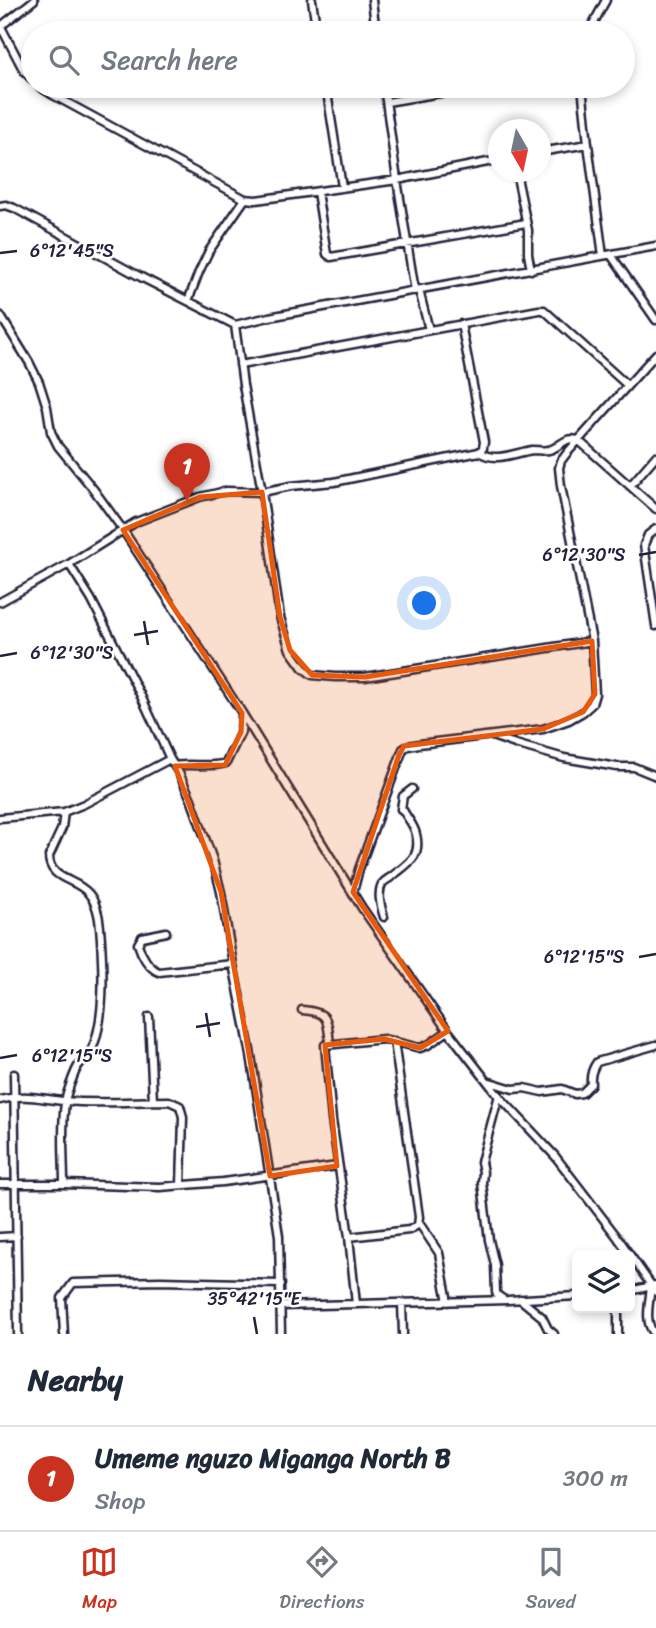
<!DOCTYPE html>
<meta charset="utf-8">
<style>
:root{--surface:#fff;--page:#f2f2f3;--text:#1f2937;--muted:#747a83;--line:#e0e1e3;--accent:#c8321e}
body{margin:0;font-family:Sriracha,sans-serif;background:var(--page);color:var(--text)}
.controls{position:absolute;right:21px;bottom:21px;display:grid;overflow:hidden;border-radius:10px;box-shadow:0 4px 10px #0003}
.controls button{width:63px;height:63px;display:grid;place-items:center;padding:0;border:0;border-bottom:2px solid var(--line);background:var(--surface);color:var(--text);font:35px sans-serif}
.compass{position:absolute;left:488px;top:119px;width:63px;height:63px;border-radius:50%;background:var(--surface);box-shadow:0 4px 10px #0003;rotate:171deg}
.you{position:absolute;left:425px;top:604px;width:24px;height:24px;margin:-18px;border:5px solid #fff;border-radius:50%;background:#1a73e8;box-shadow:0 0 0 10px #1a73e833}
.badge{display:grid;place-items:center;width:46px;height:46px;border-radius:50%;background:var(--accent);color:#fff;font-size:23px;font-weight:700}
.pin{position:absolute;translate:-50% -58px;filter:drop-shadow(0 2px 4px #0008)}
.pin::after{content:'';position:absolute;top:37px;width:24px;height:21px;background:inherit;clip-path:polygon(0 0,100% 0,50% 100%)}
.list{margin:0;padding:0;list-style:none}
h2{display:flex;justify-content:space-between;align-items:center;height:91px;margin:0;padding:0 28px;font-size:30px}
h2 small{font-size:23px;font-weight:400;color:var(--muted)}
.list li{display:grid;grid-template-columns:46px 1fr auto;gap:21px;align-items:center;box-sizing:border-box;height:105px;padding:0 28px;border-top:2px solid var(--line)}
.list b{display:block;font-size:26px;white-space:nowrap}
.list p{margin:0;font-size:23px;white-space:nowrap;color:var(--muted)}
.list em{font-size:23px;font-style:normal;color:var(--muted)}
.icon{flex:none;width:38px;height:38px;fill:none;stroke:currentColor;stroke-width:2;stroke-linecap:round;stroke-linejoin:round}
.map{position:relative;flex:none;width:656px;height:1334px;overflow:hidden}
.search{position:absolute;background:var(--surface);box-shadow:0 4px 10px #0003;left:21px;right:21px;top:21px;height:77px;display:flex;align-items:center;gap:18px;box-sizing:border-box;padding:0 24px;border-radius:38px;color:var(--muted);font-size:26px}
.sheet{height:196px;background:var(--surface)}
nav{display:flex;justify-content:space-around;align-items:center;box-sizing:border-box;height:98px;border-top:2px solid var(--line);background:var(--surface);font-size:19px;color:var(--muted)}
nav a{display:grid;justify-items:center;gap:4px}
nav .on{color:var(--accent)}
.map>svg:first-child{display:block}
</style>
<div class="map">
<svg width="656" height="1334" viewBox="0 0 656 1334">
<rect width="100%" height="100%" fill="#fff"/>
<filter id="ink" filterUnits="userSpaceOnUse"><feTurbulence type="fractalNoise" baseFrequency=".0143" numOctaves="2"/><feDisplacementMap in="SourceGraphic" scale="14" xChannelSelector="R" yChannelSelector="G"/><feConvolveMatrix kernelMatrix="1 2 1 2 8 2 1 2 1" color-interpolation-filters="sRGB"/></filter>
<g filter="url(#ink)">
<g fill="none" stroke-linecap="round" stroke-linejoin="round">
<g stroke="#22223b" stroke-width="11">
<path id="minor" d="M312,0l5,33
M372,0l4,33
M0,25l24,46 9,9
M1,26l33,-26
M588,33l18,-33
M39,86l14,9 192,104 11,1 141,-20 101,-20
M326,86l16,101
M384,86l13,94 18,111
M582,86l6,58 15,112
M387,102l95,-16
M540,152l48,-8
M516,172l12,58v24l3,16
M317,192l10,62 4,3 195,-34
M0,206l6,-1 8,3 123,67 98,50
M611,255l45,65
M419,290l10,40
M188,301l11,-29 10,-21 36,-52
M0,315l29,47 10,20 8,25 4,25 7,14 36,44 29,40 119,183 120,195 86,123 49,63 58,62 63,82 38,54
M240,365l299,-55h5l83,75
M479,452c17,11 35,1 53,-2 6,0 11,1 17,0 12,-3 15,-14 29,-10l78,69
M630,486l26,-30
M656,529l-8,6 -4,10 12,81
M69,564l22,35 50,97 29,63 9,14 12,26 22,61 8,32 12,72 18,91 28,181 2,98
M0,602l69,-38 67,-42 64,-25 26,-6 36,1 29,-6 43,-4 145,-30 4,-4 1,-6 -23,-118
M592,641l-227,36h-30l-23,-2 -9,-7 -13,-18 -10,-33 -18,-125 -19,-107 -8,-60 34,-8 387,-71
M492,736l23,8 49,14 53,9h17l22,9
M175,766c16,-3 35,2 51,-3l15,-31 1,-17
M64,812l-2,16 -13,28c0,25 28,22 40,38 10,12 11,31 12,46 2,32 4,76 -8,107 -3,8 -12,13 -16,21 -3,6 -12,29 -12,35 -4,26 -1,55 -1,81l96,3 63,-5 114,-16
M0,818l64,-6 20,-8 86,-45
M353,892l6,-23 44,-120 5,-3 11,-2 124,-15 26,-9 14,-8 9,-8 3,-10 -3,-53 -31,-155 -2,-18 2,-7 6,-8 89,-99
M384,917c-3,-10 -7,-23 -2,-33 3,-4 5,-4 9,-7 16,-13 31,-19 25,-43 -2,-9 -9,-16 -13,-24l-2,-1 2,-13 9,-7
M166,932l-24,5 -4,7c3,10 10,24 21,28l74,-8
M302,1010c28,2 25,10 28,34
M149,1017l4,84
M14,1074l4,260
M490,1082l23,7 11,-1 18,4 20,-3 13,5 7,-1 9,-9c-1,-9 1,-15 6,-22l59,-17
M499,1095l-18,67 2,10 -1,11 7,57 6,25 1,27 1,3 6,4
M0,1100c27,-7 39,-1 65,1 33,3 70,0 104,0l11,5 3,11 -2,68
M0,1184h64
M419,1223l20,30 9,49
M0,1237l17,-1
M349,1237l60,-7 9,-5 1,-8 -25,-176
M651,1286c-1,15 -8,37 4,48
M630,1291l26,-6
M520,1299l22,18 6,12 6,5
M402,1303l1,31
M356,1304l-7,-67 -17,-117 -7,-75 59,-6 36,9 8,-3 20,-14
M281,1306l227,-6 69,-4
M64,1334l-2,-36 11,-15 87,-2 121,3
M618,1334v-26"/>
</g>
<use href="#minor" stroke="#fff" stroke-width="6"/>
</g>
</g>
<path fill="#e8590c" fill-opacity="0.2" stroke="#e8590c" stroke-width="5" stroke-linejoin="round" d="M262,492l18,125 10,33 22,25 53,2 227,-36 3,53 -12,18 -40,17 -139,17 -5,9 -46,137 95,139 -28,17 -36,-9 -59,6 12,121 -67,10 -49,-284 -46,-126 50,-1 16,-33 1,-19 -119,-183 77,-33z"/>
<path fill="none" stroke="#22223b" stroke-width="2.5" d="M0,253l17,-2M639,555l17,-3M144,621l4,24M134,635l24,-4M0,656l17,-3M639,957l17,-3M206,1013l4,24M196,1027l24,-4M0,1058l17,-3M254,1317l3,17"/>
<g font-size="18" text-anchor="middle" fill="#22223b" stroke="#fff" stroke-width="5" stroke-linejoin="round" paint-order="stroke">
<text x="72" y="257">6°12'45"S</text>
<text x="584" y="561">6°12'30"S</text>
<text x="72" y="659">6°12'30"S</text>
<text x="584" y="963">6°12'15"S</text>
<text x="72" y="1062">6°12'15"S</text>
<text x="254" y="1305">35°42'15"E</text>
</g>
</svg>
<div class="controls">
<button><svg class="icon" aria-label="layers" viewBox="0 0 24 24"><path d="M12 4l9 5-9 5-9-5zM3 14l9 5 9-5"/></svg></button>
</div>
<svg class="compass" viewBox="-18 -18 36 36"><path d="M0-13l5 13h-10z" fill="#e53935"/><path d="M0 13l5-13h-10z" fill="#747a83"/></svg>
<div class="you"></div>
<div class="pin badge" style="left:187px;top:501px">1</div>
<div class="search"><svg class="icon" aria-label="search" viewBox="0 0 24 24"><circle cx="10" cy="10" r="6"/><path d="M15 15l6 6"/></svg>Search here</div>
</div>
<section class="sheet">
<h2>Nearby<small></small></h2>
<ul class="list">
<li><span class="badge">1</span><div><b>Umeme nguzo Miganga North B</b><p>Shop</p></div><em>300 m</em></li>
</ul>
</section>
<nav>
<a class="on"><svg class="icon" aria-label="map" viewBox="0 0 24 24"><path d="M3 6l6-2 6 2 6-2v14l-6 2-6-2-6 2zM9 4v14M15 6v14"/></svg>Map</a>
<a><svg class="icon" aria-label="directions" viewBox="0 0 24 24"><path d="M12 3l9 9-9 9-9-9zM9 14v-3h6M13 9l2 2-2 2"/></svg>Directions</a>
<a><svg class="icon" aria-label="saved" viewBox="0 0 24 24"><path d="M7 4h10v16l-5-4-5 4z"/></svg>Saved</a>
</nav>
